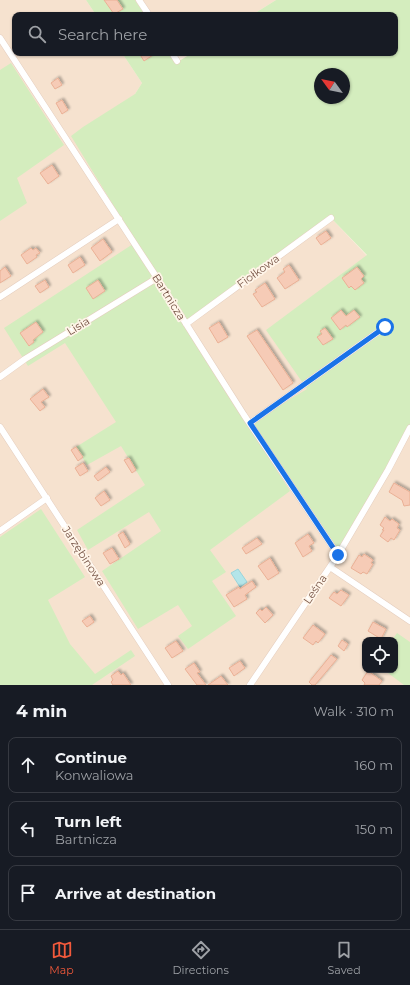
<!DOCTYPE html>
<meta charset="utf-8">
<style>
:root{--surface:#171b24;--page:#242831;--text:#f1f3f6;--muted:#9ea1a6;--line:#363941;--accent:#f2593b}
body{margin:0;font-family:Montserrat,sans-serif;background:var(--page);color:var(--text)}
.controls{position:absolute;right:12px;bottom:12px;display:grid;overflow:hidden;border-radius:8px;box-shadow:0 1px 3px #0004}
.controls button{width:36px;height:36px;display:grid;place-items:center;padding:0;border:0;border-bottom:1px solid var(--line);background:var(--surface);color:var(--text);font:20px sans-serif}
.compass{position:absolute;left:314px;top:68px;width:36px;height:36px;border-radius:50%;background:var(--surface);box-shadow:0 1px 3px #0004;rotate:303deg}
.stop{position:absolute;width:12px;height:12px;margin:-9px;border:3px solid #1a73e8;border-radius:50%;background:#fff}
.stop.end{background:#1a73e8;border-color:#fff;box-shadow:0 1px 4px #0008}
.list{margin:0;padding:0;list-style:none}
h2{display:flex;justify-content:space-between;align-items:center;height:52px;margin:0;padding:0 16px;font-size:17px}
h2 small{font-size:13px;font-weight:400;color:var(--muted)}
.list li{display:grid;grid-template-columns:26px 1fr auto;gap:12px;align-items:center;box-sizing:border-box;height:56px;margin:0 8px 8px;padding:0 8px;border:1px solid var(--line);border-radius:8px}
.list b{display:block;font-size:15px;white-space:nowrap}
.list p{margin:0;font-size:13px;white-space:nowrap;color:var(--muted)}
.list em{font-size:13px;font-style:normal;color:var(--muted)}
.icon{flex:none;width:22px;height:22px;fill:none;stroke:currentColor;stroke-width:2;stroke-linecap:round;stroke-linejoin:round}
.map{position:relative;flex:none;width:410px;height:685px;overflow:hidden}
.search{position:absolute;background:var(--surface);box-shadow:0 1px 3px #0004;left:12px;right:12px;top:12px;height:44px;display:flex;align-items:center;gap:10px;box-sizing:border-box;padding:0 14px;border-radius:8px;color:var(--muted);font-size:15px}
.sheet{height:244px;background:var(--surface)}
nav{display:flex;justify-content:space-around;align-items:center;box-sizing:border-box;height:56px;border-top:1px solid var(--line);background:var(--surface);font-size:11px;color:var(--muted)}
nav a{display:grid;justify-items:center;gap:2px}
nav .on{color:var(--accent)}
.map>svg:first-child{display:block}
</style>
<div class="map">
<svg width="410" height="685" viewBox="0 0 410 685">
<defs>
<filter id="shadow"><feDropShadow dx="2" dy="-2" stdDeviation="1" flood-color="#0004"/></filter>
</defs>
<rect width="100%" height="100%" fill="#fef1e1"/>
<path fill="#f6e2cf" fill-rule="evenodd" d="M0,0h86l10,15h-81v38h107l20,30 -7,11 196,124 36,38 43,172v257h-410zM365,640h30v30h-30z
M135,0h141l-24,15h-107z"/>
<path fill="#d4edbe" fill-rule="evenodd" d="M86,0h49l10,15h-49z
M276,0h134v428l-72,127 -88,-132 57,-34 -41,-59 101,-75 -36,-37 -145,106 -115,-188 12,-9 52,-33 7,-11 -20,-30h47l7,10 16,-10h203v-38h-143zM320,74h24v24h-24z
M11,63l53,82 -47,33 10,25 -27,18v-151z
M133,244l157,247 -80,59 16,22 -14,9 24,35 -48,33 -10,-13 14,-10 -14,-21 -40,24 -36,-58 59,-40 -12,-19 -61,38 -11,-20 68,-45 -24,-39 -34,19 -11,-18 40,-25 -51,-79 -37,23 -24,-38z
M41,509l44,68 -37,23 22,44 25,30 36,-24 4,6 -43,29h-92v-148z
M397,633l13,9v43h-6l-20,-15h11v-30h-3z"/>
<path fill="#b4e5e9" stroke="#99d5dc" d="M238,569l9,13 -7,5 -9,-14z"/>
<path fill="#f6cbb6" stroke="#eab095" filter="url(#shadow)" d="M104,0h13l6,9 -9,5z
M139,53h17l-12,8z
M58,78l4,7 -7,4 -4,-6z
M62,100l6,10 -6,4 -6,-11z
M52,165l7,11 -11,8 -8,-11z
M326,231l5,7 -10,7 -5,-7z
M103,239l9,13 -12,9 -9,-13z
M31,248l2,2 3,-2 4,5 -4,2 1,2 -10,7 -6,-9z
M80,257l5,8 -12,8 -5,-8z
M289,265l10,15 -14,9 -8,-11 8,-6 -2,-3z
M5,267l6,9 -11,7v-12z
M357,267l7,9 -3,3 3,4 -9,7 -4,-4 -2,2 -7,-10z
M45,280l4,7 -9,6 -5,-7z
M98,280l7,11 -12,8 -7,-11z
M265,283l10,16 -13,8 -9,-13 4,-2 -2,-2z
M341,310l5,6 8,-6 6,7 -13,10 -1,-2 -6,5 -9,-12z
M36,322l7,10 -10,8 1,2 -5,4 -9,-13z
M219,322l9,15 -10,6 -9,-15z
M325,328l8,11 -10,6 -6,-8 5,-3 -2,-3z
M257,330l36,53 -10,7 -36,-54z
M43,389l6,8 -8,5 4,5 -5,4 -10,-12z
M76,447l7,10 -5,4 -7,-11z
M129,458l7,12 -4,3 -8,-13z
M83,463l5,8 -8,5 -5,-8z
M106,467l4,5 -12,9 -4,-5z
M394,483l16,9v13l-6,1 -2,-6 -13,-8z
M104,491l6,9 -9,6 -6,-8z
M385,517l5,4 2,-2 7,5 -2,4 3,2 -6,10 -3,-2 -3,4 -8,-6 4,-6h-2l2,-2 -4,-3z
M123,532l7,12 -5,4 -7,-13z
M308,534l6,9 -5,3 3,5 -9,6 -8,-14z
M257,538l5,6 -16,10 -4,-6z
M112,548l7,11 -9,5 -7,-11z
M364,554l9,6 -2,3 2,1 -6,10 -4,-2 -2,2 -10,-6 8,-13 3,2z
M270,558l9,15 -11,7 -10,-14z
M252,581l4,6 -11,8 2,4 -13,8 -8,-12 13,-8 1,2z
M341,590l8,5 -8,11 -12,-8 5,-6 3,2z
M266,607l7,8 -8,8 -9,-10 4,-4 2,2z
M90,616l4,6 -7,5 -5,-6z
M373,622l13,7 -5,10 -13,-8z
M313,625l12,9 -7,9 -2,-2 -3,4 -10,-7z
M342,640l6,4 -4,7 -6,-5z
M176,641l7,10 -11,7 -7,-10z
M331,655l6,4 -22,26h-3l-3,-3z
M240,661l5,7 -11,8 -5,-8z
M194,663l6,9 -3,1 9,12h-9l-12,-16z
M118,671l3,4 2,-2 8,12h-18l-2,-3 2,-2 -2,-4z
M368,671l14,10 -3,4h-15l1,-2 -3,-3z
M221,676l7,9h-20z"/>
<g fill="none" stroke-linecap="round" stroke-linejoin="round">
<g stroke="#e5cebf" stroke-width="7">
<path id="street" d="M139,0l10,15
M0,38l157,240 87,137 94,140
M172,53l5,8
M0,297l119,-78
M186,324l145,-106
M0,377l25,-18 132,-81
M250,423l135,-96
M0,427l168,258
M0,531l47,-33
M330,567l80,54
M250,685l88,-130 50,-85 22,-42"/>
</g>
<use href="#street" stroke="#fff" stroke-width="6"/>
</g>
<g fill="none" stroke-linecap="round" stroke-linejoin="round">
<path stroke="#1a73e8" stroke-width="5" d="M338,555l-88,-132 135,-96"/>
</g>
<g text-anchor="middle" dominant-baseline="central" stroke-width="3.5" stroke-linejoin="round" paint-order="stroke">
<g font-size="11" fill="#775446" stroke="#fff5e9">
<text transform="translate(258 271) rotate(-36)">Fiołkowa</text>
<text transform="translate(169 297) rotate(58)">Bartnicza</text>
<text transform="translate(78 326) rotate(-32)">Lisia</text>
<text transform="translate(84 556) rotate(57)">Jarzębinowa</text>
<text transform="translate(315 589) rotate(-56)">Leśna</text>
</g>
</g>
</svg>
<div class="controls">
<button><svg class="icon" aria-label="locate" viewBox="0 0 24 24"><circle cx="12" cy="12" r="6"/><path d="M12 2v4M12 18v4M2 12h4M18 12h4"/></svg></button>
</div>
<svg class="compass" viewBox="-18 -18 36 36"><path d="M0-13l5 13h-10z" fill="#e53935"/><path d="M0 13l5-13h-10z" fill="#9ea1a6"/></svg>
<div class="stop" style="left:385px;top:327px"></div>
<div class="stop end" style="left:338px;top:555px"></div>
<div class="search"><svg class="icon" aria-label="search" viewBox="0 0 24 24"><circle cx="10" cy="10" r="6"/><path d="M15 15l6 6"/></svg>Search here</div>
</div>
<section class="sheet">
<h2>4 min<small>Walk · 310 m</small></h2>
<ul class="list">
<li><svg class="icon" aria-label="ahead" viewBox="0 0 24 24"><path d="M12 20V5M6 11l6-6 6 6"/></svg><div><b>Continue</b><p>Konwaliowa</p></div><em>160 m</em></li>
<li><svg class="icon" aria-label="left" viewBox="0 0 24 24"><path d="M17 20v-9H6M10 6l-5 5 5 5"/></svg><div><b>Turn left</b><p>Bartnicza</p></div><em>150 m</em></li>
<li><svg class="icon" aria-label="arrive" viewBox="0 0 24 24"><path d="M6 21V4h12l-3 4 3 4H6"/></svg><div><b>Arrive at destination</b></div></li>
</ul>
</section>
<nav>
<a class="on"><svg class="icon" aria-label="map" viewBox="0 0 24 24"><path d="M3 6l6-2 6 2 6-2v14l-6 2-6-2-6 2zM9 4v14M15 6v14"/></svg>Map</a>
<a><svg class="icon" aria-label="directions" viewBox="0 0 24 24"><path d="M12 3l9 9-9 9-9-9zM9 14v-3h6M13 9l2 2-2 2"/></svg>Directions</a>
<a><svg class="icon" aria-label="saved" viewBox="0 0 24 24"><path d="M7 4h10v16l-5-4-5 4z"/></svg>Saved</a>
</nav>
